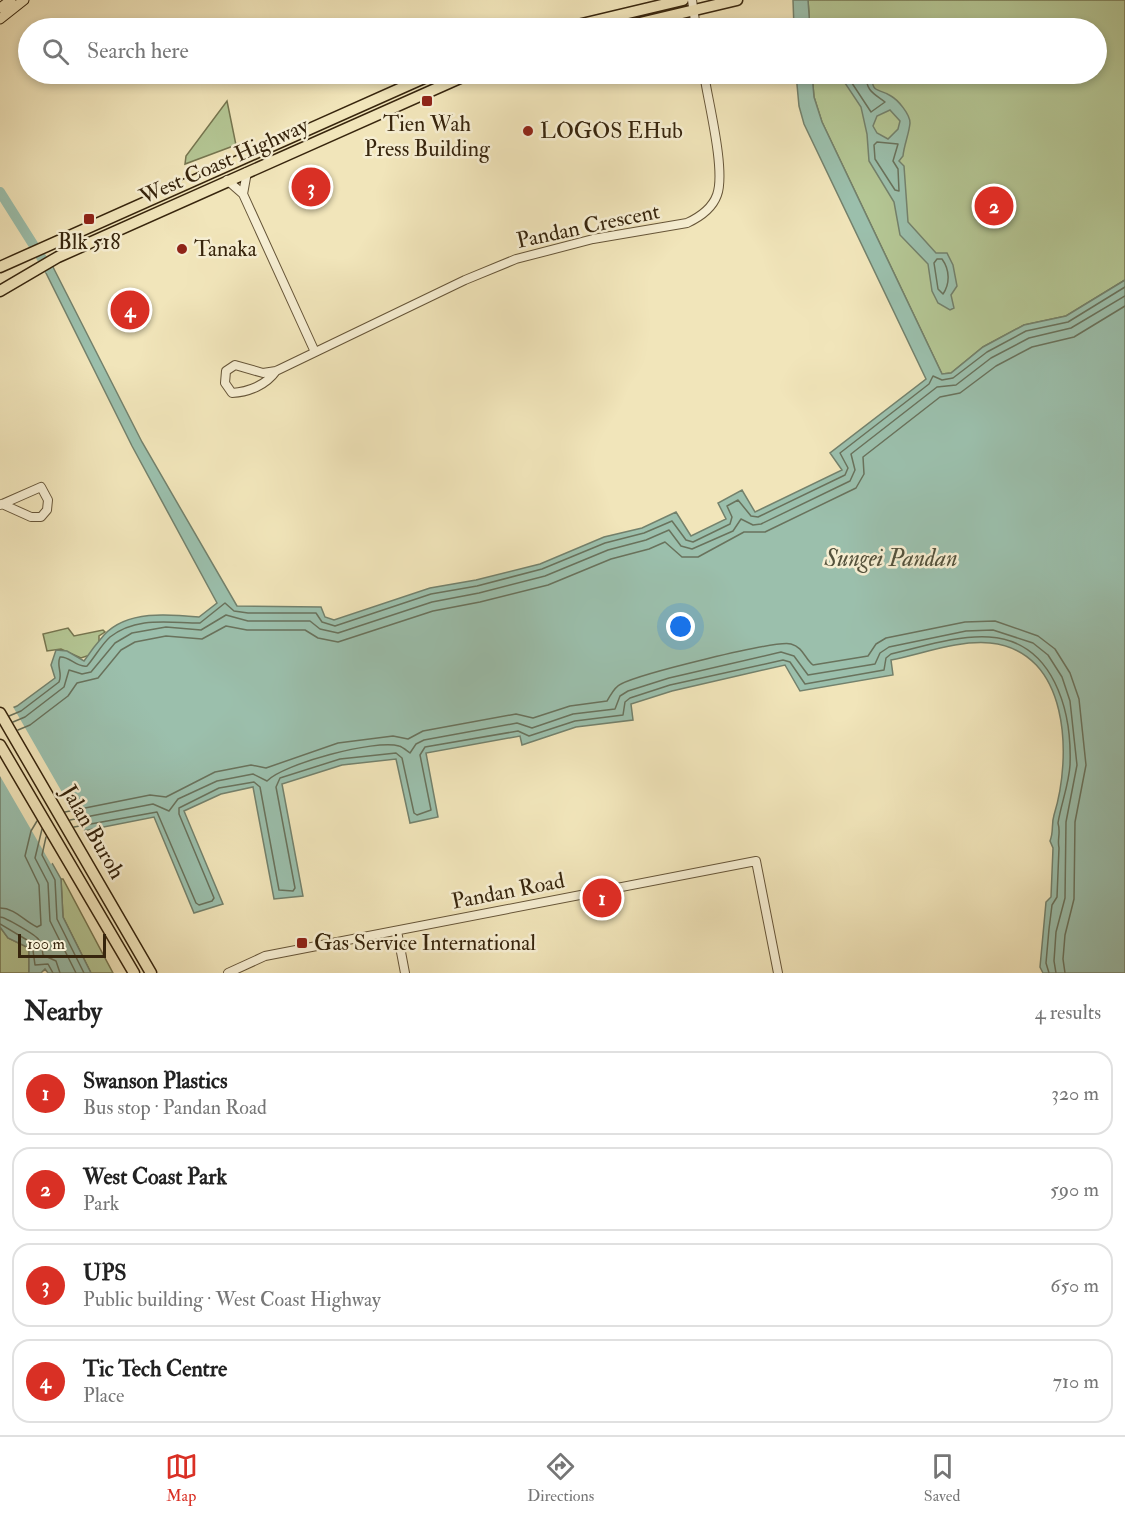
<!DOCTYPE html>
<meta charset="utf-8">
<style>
:root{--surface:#fff;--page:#f2f2f2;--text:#222;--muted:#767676;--line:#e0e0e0;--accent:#d93025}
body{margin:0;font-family:"IM FELL Double Pica",serif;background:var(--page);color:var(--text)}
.scale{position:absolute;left:18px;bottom:15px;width:88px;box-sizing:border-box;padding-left:6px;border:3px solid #37250d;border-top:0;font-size:16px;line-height:21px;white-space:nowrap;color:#37250d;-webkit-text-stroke:4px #f6eed2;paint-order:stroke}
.you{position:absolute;left:681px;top:627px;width:21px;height:21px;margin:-15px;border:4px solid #fff;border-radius:50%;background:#1a73e8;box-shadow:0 0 0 9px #1a73e833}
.badge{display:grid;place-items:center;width:39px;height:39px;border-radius:50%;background:var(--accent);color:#fff;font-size:20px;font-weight:700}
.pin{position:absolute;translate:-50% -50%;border:3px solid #fff;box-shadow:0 2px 6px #0006}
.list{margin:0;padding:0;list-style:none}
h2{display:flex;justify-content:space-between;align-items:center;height:78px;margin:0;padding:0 24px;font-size:26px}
h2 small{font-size:20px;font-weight:400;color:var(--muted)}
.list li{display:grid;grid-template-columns:39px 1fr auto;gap:18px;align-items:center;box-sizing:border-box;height:84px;margin:0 12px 12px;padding:0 12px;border:2px solid var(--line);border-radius:18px}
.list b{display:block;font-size:22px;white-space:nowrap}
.list p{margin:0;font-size:20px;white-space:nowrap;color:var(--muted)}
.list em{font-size:20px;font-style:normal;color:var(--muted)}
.icon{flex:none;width:33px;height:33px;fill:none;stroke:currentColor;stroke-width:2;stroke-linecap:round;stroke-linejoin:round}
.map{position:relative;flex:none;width:1125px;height:973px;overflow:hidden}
.search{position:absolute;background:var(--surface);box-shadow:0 3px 9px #0003;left:18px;right:18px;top:18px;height:66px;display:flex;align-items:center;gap:15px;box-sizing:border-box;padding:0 21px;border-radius:33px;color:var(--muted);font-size:22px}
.sheet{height:462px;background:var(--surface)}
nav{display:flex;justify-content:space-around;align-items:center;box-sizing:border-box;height:84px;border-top:2px solid var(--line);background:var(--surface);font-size:16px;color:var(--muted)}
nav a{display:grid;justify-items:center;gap:3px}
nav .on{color:var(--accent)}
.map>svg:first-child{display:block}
</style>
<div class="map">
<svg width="1125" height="973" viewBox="0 0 1125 973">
<rect width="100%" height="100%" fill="#f1e5ba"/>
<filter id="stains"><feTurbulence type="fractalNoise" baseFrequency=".00333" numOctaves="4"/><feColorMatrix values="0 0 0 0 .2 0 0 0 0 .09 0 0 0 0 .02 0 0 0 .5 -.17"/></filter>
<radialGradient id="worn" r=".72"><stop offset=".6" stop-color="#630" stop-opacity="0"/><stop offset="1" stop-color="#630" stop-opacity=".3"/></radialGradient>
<path fill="#b4c694" stroke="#767650" stroke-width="1.5" d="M808,0h317v280l-59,36 -42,9 -41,22 -32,26 -9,1 -120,-252 -8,-25 -2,-23h284v-46h-286z
M227,101l9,44 -51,19 1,-8z
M68,628l6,8 29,-6 2,2 -6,4v11l-3,6 -15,5 -20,-9 -14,2 -4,-17z
M61,879h2l50,94h-22l-28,-56z
M0,927l8,11 21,10v25h-29z"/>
<path fill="#9bbfac" stroke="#73816c" stroke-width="1.5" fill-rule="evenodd" d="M793,0h15l2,28h-16z
M796,74h16l2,23 8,25 120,252 9,-1 32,-26 41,-22 42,-9 59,-36v693h-82l-3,-6 6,-65 5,-5 2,-49 -3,-7c4,-10 1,-16 4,-26 18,-58 16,-164 -64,-172 -32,-3 -68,11 -99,17l2,15 -93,16 -15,-26 -113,26 -41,13 2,16 -57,7 -54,18 -2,-9 -94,17 12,64 -28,6 -14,-64 -54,6 -60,19 21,112 -29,3 -21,-112 -32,7 -37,17 39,93 -29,9 -40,-96 -101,20 -6,17 14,25 2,38 28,56h-43l-3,-4 -4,4h-12v-25l-21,-10 -8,-11v-214l17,-7 38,-28 -4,-13 5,-15 11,1 17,10c6,-9 13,-18 20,-26 23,-25 65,-21 95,-18l18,-14 -85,-157 -88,-177 9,-2 89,175 95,164 84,1 4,10 9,3 96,-32 46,-8 64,-16 64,-27 38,-9 34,-16 15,24 35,-17 -8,-16 24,-13 13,22 87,-42 -12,-17 96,-74 -122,-255 -5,-18z
M839,74h33c0,21 5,13 19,22 7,4 19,18 19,27 -1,11 -6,22 -7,33l-4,5 5,5 4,56 28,31h11l6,12 4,21 -6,9 3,13 -4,2 -12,-7 -6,-12 -4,-27 -28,-29 -6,-33 -25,-41 -2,-27 -6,-27zM890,110l10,11 -2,8 -10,10 -11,-6 -4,-7 4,-10z"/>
<path fill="#f1e5ba" d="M12,705l74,129 -31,6 -4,14 4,7 -4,3 -51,-88v-66z"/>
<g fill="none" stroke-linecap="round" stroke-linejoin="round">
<path stroke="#69725c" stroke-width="1.5" d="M846,74l25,38 14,-10c-12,-9 -19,-11 -19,-28
M877,142l21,2 -5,17 5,8 1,22 -4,-1 -20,-31 -1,-14z
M937,259h5c8,11 8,25 1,35l-5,-5 -4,-26z
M9,716l12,-5 38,-29c4,-9 -3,-16 1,-25 10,-1 16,11 27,9 8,-9 14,-21 23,-29 27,-21 59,-14 90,-14l25,-20 9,8 14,2h68l6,9 13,4 96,-32 46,-8 65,-17 63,-26 39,-10 28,-12 14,19 7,2 37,-18 2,-7 -5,-11 11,-6 13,16 7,1 87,-42 3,-7 -8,-15 89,-69 4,-8 9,4 11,-2 34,-26 39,-21 42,-9 57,-35
M13,722l12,-5 39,-30 5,-17 13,4 9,-2 24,-29 17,-10 34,-6 35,3 25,-15 22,6h62l10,8 18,4 94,-31 47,-9 66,-17 63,-26 38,-10 23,-10 12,16 11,3 41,-18 8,-12 12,6 8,-1 89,-43 5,-11 -4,-16 86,-67 19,-2 35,-27 38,-20 42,-10 54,-32
M18,730l12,-5 38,-29 9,-13 21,-5 23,-28 14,-8 31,-6 36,3 24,-13 21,4h58l13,8 20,4 95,-31 47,-9 68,-17 63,-26 38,-10 16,-7 17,15h16l46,-25h21l91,-44 8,-14 -1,-17 77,-60 20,-4 36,-27 36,-19 42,-10 51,-31
M65,812l85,-17 16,2 49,-25 36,-7 15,3 72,-25 55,-7 15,3 15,-8 93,-17 17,4 37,-12 37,-5c4,-6 7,-14 14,-17 19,-10 154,-44 170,-40 12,3 14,15 22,21l55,-9 8,-12 10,-6 79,-16 30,-1 43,15 17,13 15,24 9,26 7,66 -11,57 -1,77 -9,36 -2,24 2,14
M70,820l83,-16 16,7 9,-12 39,-18 36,-7 14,7c16,-17 108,-42 132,-35 4,1 8,5 11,7l6,-9 8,-4 93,-17 15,5 41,-14 42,-5 5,-13 8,-5 41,-13 112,-26 13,4 14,19 67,-11 5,-11 9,-6 77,-16 27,-1 40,13 15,12 14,22 8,24 7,64 -11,57 -1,76 -9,34 -2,29 2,12
M74,827l83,-15 39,91 3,2 13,-4 2,-3 -35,-84v-6l40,-20 35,-6 6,5 19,103 14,1 2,-3 -19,-101 4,-9 60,-19 56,-6 6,5 12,55 3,2 14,-5 -11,-55 5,-8 93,-16 11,5 46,-15 48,-6 2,-13 5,-4 40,-13 113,-25 7,2 15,22 79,-14 2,-12 5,-4c31,-7 66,-19 98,-17 65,4 83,74 81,128 -1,19 -9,39 -12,58 3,10 -1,16 1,25l-2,49 -5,8 -3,24 -3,34 3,10
M42,829l-7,29 13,25 2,38 26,52
M46,837l-4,18 13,25 2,39 27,54
M0,908c15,0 24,13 37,19l4,-2 -2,-40 -14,-29 6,-25 6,-10
M0,917c5,0 36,18 39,23 3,4 3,9 4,15l13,6 4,12
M0,924l32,19 3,22 13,-1 5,9"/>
<path stroke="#9bbfac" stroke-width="10" d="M0,192l48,76"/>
<g stroke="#665538" stroke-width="10">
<path id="minor" d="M692,0l4,28
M227,180l16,14 72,158
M243,194l4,-22
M276,371c-10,14 -27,21 -44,22l-7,-10 1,-12 9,-6 28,8 13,-2 189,-91 51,-21 77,-20 94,-16c13,-6 25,-14 30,-28 9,-24 -9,-94 -13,-121
M0,505l41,-18 7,13 -1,10 -6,7h-10l-29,-13
M397,931l8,42
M228,973l37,-17 491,-95 22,112"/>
</g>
<g stroke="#37250d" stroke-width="11">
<path id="major" d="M0,8l11,-8
M0,19l24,-19"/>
</g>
<g stroke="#37250d" stroke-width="13">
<path id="highway" d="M565,28l118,-28
M619,28l118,-28
M0,267l433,-193
M0,291l58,-34 411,-183
M0,713l151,260
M0,745l134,228"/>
</g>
<use href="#minor" stroke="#f6eed2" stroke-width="8"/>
<use href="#major" stroke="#f1e5ba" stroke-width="9"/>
<use href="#highway" stroke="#f1e5ba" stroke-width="10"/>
</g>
<g fill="#8f2418" stroke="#f6eed2" stroke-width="2">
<rect x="421" y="95" width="12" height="12" rx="3"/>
<circle cx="528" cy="131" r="6"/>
<rect x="83" y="213" width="12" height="12" rx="3"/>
<circle cx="182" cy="249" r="6"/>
<rect x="296" y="937" width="12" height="12" rx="3"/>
</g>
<g text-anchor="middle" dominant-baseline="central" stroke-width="5" stroke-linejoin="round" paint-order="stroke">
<g font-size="22" fill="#37250d" stroke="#f6eed2" text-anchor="start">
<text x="427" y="124" text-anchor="middle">Tien Wah<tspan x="427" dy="25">Press Building</tspan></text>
<text x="540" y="131">LOGOS EHub</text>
<text x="89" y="242" text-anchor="middle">Blk 518</text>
<text x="194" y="249">Tanaka</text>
<text x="314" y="943">Gas Service International</text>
</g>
<g font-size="22" fill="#37250d" stroke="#f6eed2">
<text transform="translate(224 161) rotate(-24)">West Coast Highway</text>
<text transform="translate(588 226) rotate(-12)">Pandan Crescent</text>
<text transform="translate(93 832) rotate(60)">Jalan Buroh</text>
<text transform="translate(508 891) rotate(-11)">Pandan Road</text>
</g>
<g font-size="24" font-style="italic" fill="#55533d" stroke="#f6eed2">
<text x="891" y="558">Sungei Pandan</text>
</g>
</g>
<rect width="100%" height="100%" filter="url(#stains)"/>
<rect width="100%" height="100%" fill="url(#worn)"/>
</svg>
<div class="scale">100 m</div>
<div class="you"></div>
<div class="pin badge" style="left:602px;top:898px">1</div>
<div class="pin badge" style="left:994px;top:206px">2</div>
<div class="pin badge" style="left:311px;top:187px">3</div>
<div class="pin badge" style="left:130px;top:310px">4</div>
<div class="search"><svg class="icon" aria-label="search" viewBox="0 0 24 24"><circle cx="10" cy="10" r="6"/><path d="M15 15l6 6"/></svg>Search here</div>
</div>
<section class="sheet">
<h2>Nearby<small>4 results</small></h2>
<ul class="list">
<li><span class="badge">1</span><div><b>Swanson Plastics</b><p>Bus stop · Pandan Road</p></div><em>320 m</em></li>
<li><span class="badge">2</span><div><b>West Coast Park</b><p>Park</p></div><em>590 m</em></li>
<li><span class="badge">3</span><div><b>UPS</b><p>Public building · West Coast Highway</p></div><em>650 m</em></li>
<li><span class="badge">4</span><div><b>Tic Tech Centre</b><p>Place</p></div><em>710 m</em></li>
</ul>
</section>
<nav>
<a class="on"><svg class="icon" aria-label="map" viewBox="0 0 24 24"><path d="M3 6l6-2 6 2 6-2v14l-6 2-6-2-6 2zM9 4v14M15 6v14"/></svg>Map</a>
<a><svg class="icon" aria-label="directions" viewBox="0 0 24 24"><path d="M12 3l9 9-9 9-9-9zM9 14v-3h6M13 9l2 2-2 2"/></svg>Directions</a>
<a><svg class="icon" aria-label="saved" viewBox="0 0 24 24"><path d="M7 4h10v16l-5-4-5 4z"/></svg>Saved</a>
</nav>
